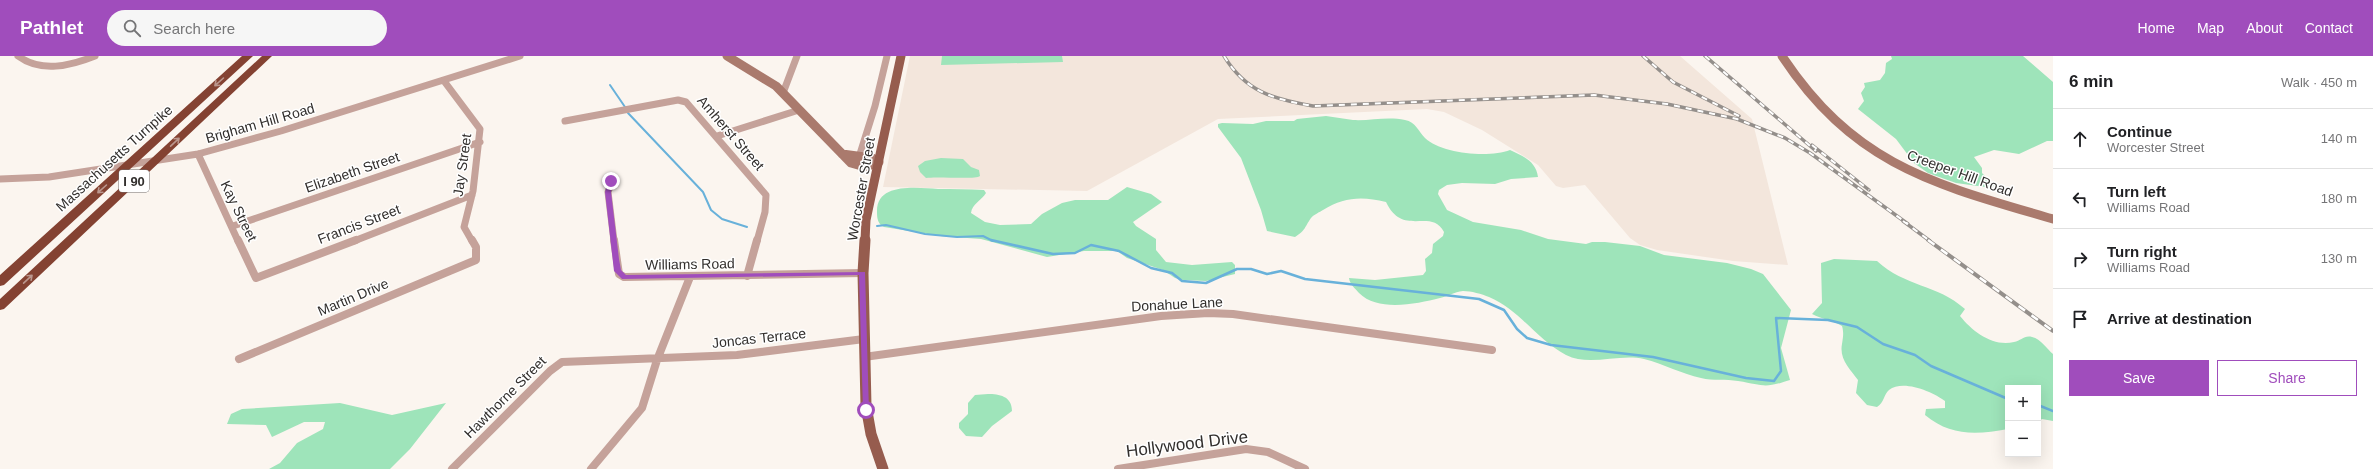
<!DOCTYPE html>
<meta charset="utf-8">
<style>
:root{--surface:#fff;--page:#f6f6f6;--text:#202124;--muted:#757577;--line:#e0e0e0;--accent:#a04dbc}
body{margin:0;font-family:Helvetica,sans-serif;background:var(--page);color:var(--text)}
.controls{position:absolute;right:12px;bottom:12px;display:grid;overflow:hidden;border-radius:0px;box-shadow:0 4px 16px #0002}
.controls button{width:36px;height:36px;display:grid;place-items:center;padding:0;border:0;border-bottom:1px solid var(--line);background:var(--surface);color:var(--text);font:20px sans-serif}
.stop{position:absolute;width:12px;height:12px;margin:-9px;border:3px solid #a04dbc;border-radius:50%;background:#fff}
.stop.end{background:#a04dbc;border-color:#fff;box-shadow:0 1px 4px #0008}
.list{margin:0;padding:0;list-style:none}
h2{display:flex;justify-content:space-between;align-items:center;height:52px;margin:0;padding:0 16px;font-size:17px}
h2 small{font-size:13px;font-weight:400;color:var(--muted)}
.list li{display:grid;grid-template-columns:26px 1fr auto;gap:12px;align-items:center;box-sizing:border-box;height:60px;padding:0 16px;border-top:1px solid var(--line)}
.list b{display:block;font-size:15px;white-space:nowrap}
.list p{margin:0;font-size:13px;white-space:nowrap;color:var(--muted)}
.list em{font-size:13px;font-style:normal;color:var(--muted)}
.actions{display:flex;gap:8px;padding:12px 16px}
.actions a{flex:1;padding:9px 0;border:1px solid var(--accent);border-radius:0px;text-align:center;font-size:14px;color:var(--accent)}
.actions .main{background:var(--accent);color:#fff}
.icon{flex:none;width:22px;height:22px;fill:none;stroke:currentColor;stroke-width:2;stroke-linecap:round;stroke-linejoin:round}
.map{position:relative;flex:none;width:2053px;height:413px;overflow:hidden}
header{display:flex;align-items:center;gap:24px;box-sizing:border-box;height:56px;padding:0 20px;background:var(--accent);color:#fff}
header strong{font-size:19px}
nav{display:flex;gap:22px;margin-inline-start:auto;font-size:14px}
.search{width:280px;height:36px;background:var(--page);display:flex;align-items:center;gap:10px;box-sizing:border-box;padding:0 14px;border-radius:22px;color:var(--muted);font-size:15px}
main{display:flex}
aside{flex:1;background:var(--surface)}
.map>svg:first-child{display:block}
</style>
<header>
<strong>Pathlet</strong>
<div class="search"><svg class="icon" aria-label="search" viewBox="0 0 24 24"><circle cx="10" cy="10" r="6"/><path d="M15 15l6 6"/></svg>Search here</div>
<nav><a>Home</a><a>Map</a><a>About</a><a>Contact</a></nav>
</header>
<main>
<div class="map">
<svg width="2053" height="413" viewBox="0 0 2053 413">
<rect width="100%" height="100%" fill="#fbf5ef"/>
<path fill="#f3e6dc" d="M910,0h770l72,63 36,146 -55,-4 -76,-11 -17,-5 -10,-7 -45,-53 -22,3 -7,-2 -18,-21 -56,-35 -38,-18 -17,-3 -209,10 -131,72 -204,-4z"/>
<path fill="#9ee4ba" d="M942,0h120l1,6 -122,3z
M1891,0h132l30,26v59h-6l-28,13 -25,-4 -20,7 8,11v5l12,12 -2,3 -36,-5 -28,-10 -14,-10 -18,-24 -38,-30 6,-8 -3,-8 4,-6 -1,-4 16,-3 5,-7 1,-10 6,-4z
M1326,60c9,1 18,3 27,4 18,1 34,-4 52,0 11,2 13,11 20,18 17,16 64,20 85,12 13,6 26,11 28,27l-27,2 -16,5 -33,-1 -15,2 -8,5 -1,4 9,16 26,12 48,8 27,9 38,5 6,-2h13l35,4 24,9 63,8 24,6 12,5 28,36 -10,38 9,32c-27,9 -26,5 -52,1 -12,-2 -25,0 -37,-3 -19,-4 -37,-14 -57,-19 -25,-6 -54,8 -78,-4 -29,-15 -46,-45 -77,-58 -7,-3 -18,-6 -26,-6 -9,1 -15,5 -23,7 -24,6 -62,14 -81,-5 -4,-5 -9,-8 -10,-15l26,2 48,-5 3,-4 -1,-12 7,-6 1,-9 10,-8 1,-4c-13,-25 -41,6 -58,-30 -24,-6 -42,-5 -63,8 -3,2 -10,5 -12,8 -7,10 -5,12 -16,19l-28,-6 -6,-21 -20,-52 -23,-31v-3l4,-1 31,1 13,-3h28l3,-2z
M941,102l22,1 8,8 8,3 1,6c-5,4 -43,0 -54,2l-6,-6 -2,-6 7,-5z
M1127,131l24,7 11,8 -29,20 3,4 20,13v11l10,12 26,3 40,-3 3,3v9l-29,7 -23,-1 -8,-2 -12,-8 -36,-12 -10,-7h-33l-37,6 -66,-18 -41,-3 -56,-9c-6,-3 -7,-8 -7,-15 -1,-30 41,-24 61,-23 15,0 31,0 46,1l2,3c-4,7 -14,11 -15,20l14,9 15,3 31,-1 11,-10 20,-11 13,-3h33z
M1834,203l43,2c28,26 60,23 88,48l-5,7c13,16 33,31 54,26 7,-1 10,-7 18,-5 9,2 15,12 21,17v67l-11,-2 -4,3v-34h-30v41c-32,6 -58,7 -83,-14l1,-6 19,-1v-7c-12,-9 -42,-22 -56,-11 -5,4 -5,13 -12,17l-10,-2 -11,-12 2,-13c-8,-11 -19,-21 -16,-36 1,-7 2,-11 0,-18 -10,-6 -20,-7 -30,-12l10,-11 -1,-40z
M988,338c11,0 24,2 24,17l-20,15 -10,11 -16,-1 -7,-8v-5l9,-9v-11l7,-8z
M340,347l52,12 54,-12 -36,46 -20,20h-121l11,-6 17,-20 26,-14 2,-7h-21l-32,15 -6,-12 -39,-1 4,-10 11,-5z"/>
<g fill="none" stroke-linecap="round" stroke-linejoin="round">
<path stroke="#68b1da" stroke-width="2" d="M610,29l15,22
M628,57l75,79 8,18 11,9 25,8
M877,170l9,-1 39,9 32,3 26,-1 10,5"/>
<path stroke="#68b1da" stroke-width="2.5" d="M991,184l62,14 22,-1 16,-8 28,6 32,17 21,5 10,8 24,2 31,-14h14l16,5 14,-3 24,8 174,20 25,11 13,19 10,9 24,7 102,12 93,21 28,3 7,-10 -5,-53 52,2 29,7 26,17 32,11 16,11 77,33
M2038,349l15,6"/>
<path stroke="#c5a29a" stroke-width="7" d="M18,0c23,17 52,10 77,0
M444,25l36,48 -7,62 -9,36 8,14
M783,37l14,-37
M565,65l113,-21 8,2 80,93 -1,17 -8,29
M717,80l82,-26
M198,98l40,87
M859,101l16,-51 12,-50
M0,123l49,-2 149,-23 83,-23 239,-75
M233,170l247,-84
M354,185l118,-46
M614,185l-6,-49 6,-15"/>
<path stroke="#c5a29a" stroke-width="8" d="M238,184l18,38 100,-38
M614,184l5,34 5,3 239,-4
M747,220l10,-36
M864,301l297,-41 47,-3 25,1 259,36
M239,303l237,-99v-13l-4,-7
M452,413l98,-98 12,-9 175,-7 127,-16
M591,413l51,-61 15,-48 33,-83
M1118,413l128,-20 22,3 37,17"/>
<path stroke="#aa7a6d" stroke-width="9" d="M727,0l49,30 75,77 14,4 14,-5
M1782,0c73,110 152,128 271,163
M842,98l30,4 7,4"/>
<path stroke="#965c4e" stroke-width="9" d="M865,185l1,-21 35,-164"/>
<path stroke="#965c4e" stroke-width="11" d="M865,184l-2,33 3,133 5,28 12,35"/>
<path fill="#844232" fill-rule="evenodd" d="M242,0h11l-249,229 -4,1v-11z
M262,0h10l-268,253 -4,1v-11z"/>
<g stroke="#948f8b" stroke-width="3.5">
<path id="rail-far1" d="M1224,0c22,36 49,43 89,50l281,-11 73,9 70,15 48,19 25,15 98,71
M1643,0l30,26 66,34
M1705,0l111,95
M1812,89l57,45
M1903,165l27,20"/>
</g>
<g stroke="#948f8b" stroke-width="4">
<path id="rail" d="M1928,184l125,91"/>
</g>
<use href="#rail-far1" stroke="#fff" stroke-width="2" stroke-dasharray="6" stroke-linecap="butt"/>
<use href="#rail" stroke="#fff" stroke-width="2.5" stroke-dasharray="8" stroke-linecap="butt"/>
</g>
<defs><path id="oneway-shaft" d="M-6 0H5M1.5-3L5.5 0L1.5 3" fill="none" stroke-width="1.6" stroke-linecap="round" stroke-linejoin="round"/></defs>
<g stroke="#bb978e">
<use href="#oneway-shaft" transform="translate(219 26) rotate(138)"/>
<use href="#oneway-shaft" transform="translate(175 86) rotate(-43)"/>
<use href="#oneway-shaft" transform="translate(102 133) rotate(138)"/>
<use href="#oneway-shaft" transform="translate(28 223) rotate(-43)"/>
</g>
<path fill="#a04dbc" d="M611,123l3,2 -3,11 8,67 2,11 5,5 239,-3 4,140 -6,-2 -4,-135 -237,4 -8,-8 -9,-79 3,-11z"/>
<g text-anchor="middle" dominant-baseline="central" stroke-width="3" stroke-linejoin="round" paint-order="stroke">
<rect fill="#fff" stroke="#706d6c" stroke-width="1" x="119" y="114" width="30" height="22" rx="3"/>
<g font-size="13" font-weight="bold" fill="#322f2d">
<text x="134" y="125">I 90</text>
</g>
<g font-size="14" fill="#322f2d" stroke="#fff">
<text transform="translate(260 67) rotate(-16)">Brigham Hill Road</text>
<text transform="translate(731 77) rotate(49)">Amherst Street</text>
<text transform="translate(114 102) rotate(-42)">Massachusetts Turnpike</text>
<text transform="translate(462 109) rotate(-82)">Jay Street</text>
<text transform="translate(352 116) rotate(-19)">Elizabeth Street</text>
<text transform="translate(1960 117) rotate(20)">Creeper Hill Road</text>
<text transform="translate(861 133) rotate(-80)">Worcester Street</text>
<text transform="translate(239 155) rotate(64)">Kay Street</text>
<text transform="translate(359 168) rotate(-21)">Francis Street</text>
<text transform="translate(690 208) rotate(-1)">Williams Road</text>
<text transform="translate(353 241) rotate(-23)">Martin Drive</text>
<text transform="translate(1177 248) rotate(-3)">Donahue Lane</text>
<text transform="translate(759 282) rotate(-6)">Joncas Terrace</text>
<text transform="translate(505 341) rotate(-45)">Hawthorne Street</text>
</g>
<g font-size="17" fill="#322f2d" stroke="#fff">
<text transform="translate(1187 388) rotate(-7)">Hollywood Drive</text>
</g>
</g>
</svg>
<div class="controls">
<button>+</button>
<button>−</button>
</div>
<div class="stop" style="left:866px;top:354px"></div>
<div class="stop end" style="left:611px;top:125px"></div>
</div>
<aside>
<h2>6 min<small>Walk · 450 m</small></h2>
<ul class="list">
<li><svg class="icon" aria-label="ahead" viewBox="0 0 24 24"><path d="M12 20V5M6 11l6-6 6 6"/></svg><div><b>Continue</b><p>Worcester Street</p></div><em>140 m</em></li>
<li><svg class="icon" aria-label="left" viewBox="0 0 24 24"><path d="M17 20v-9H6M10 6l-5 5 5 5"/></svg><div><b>Turn left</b><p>Williams Road</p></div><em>180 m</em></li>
<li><svg class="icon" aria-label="right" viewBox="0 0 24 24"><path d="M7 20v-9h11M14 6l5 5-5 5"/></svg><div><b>Turn right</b><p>Williams Road</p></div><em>130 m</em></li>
<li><svg class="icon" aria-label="arrive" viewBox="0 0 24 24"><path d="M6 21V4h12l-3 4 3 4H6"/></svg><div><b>Arrive at destination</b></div></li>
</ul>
<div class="actions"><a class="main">Save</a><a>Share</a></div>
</aside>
</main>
